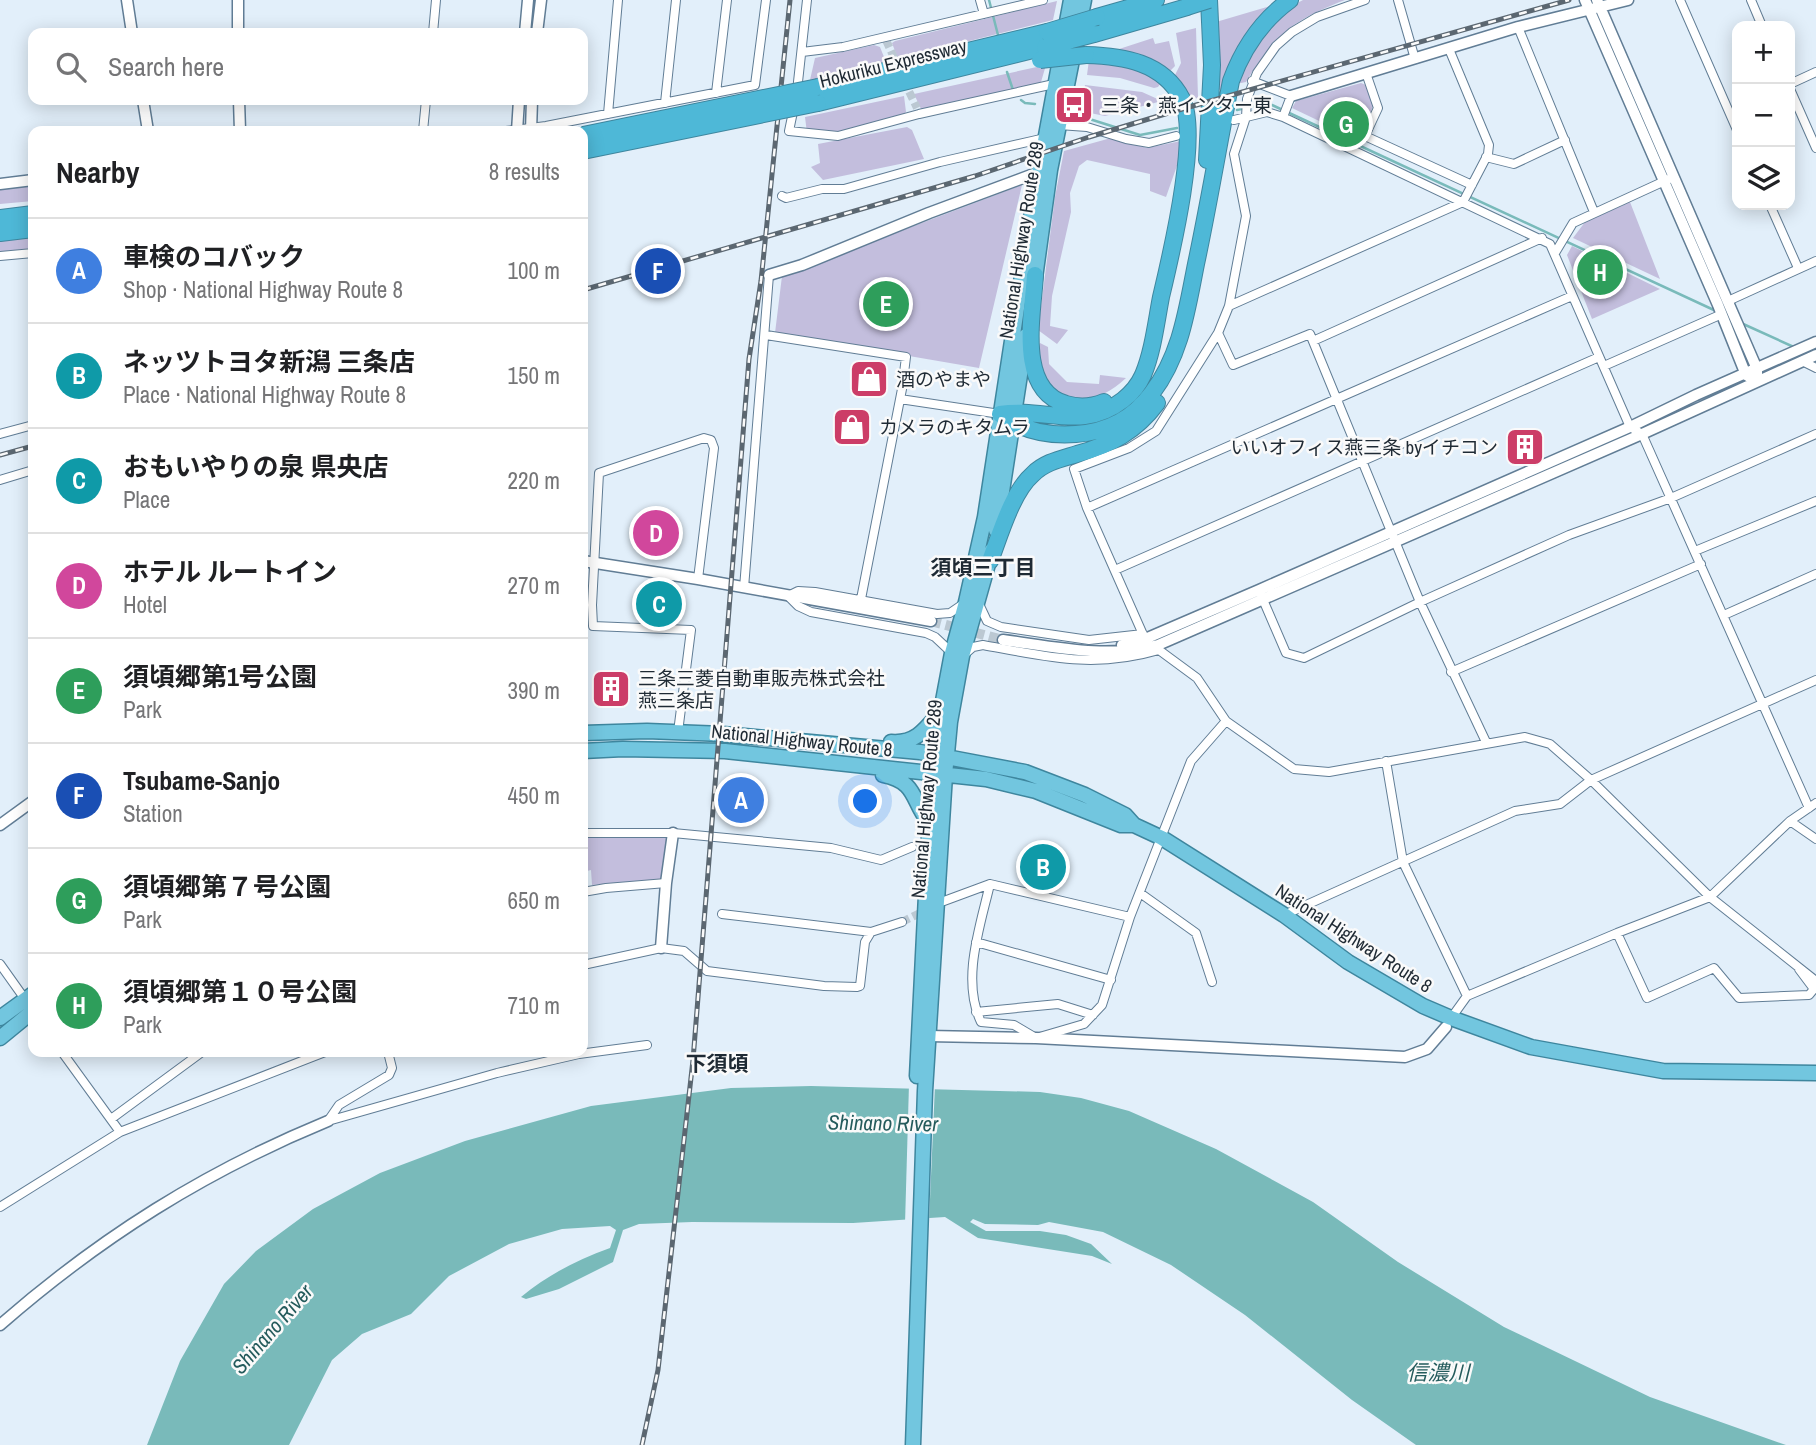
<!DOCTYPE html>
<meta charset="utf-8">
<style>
:root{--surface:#fff;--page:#f6f6f6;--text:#202124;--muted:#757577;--line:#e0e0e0;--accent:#0f766e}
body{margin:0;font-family:"Archivo Narrow","Noto Sans JP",sans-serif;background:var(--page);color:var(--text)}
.controls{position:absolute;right:21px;top:21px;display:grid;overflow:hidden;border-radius:14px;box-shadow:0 4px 18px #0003}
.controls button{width:63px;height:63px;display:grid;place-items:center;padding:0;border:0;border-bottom:2px solid var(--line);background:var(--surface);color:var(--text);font:35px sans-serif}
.you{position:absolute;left:866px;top:802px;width:24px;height:24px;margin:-18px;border:5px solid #fff;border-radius:50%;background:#1a73e8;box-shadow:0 0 0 10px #1a73e833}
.badge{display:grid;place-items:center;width:46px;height:46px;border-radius:50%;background:var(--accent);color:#fff;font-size:23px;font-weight:700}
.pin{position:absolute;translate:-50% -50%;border:4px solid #fff;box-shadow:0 2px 7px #0006}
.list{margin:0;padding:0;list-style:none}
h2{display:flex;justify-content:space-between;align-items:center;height:91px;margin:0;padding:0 28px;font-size:30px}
h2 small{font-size:23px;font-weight:400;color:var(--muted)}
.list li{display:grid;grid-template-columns:46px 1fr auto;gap:21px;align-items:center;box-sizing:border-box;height:105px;padding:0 28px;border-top:2px solid var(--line)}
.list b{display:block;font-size:26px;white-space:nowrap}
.list p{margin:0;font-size:23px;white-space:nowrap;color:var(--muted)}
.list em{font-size:23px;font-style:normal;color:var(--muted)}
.icon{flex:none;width:38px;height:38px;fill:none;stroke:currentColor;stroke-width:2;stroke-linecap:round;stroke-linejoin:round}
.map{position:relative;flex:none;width:1816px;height:1445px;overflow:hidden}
.search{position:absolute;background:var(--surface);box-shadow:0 4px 18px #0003;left:28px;top:28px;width:560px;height:77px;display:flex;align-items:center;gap:18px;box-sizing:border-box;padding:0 24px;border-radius:14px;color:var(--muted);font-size:26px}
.panel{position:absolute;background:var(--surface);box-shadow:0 4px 18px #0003;left:28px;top:126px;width:560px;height:931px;border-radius:14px}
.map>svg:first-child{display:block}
</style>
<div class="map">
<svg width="1816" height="1445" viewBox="0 0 1816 1445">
<rect width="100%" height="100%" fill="#e2effa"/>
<path fill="#c3bedd" d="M1303,0h42c-52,20 -70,34 -99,82l-10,2c12,-33 34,-68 67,-84z
M1057,1l-4,19 -155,39 -6,-16 3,-2z
M1274,5l-49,84 -7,1 -2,-68z
M1196,28l2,70 -9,2 -15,-23 7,-14 -5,-30z
M1153,38l2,6 14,-3 6,25 -6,6 -53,-22z
M874,45l6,2 6,15 -76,18 5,-22z
M1089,60h25l49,20 -5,7 -4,1 -34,-10 -33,-3z
M1046,65l-5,17 -4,5 -115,24 -8,-17z
M1361,83l5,2 8,19 -15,36 -67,-32 4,-7z
M1085,85l57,7 20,9 -57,15 -25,-5z
M904,96l2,16 -5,5 -64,16h-30l-2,-16z
M907,127l5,3 12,29 -101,21 -12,-13 9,-4 -2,-19z
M1111,138l36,10 34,-7 -2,19 -13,37 -16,-6v-17l-63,-14 -8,6 -9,27 1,19 -19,84 -2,30 18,4 -11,14 -19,-14 17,-133 9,-46z
M33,183v18l-33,3v-16z
M1022,185l-43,183 -204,-35 7,-57z
M1630,202l30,77 -87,-41 12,-16z
M33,236v12l-33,4v-12z
M1572,246l88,43 -68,30 -25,-64z
M1040,343l8,4 1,17 18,18 32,2 1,-9 26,3c-23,22 -60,35 -80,2 -6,-11 -10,-24 -6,-37z
M612,836h55l-5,44 -70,5 -1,-15 -8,2v-34z"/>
<path fill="#79baba" d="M811,1086l229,6 41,6 48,13 87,38 97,53 85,60 106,65 146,70 136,48h-370l-64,-45 -107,-85 -74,-50 -68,-33 -54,-10 -11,3 -53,-1 -12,-5 -3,3 16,9h54l26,4 25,9 21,20 -20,-8 -114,-18 -33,-21 -92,6 -161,-1 -53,2 -16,6 -10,32 -54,27 -33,10 -5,-2c28,-23 56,-37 89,-49l6,-18 -6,-4 -48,3 -53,15 -60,32 -38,38 -49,20 -30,26 -43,85h-142l33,-84 44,-77 32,-33 57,-42 67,-36 85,-32 126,-35 140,-18z"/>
<path fill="#e2effa" d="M909,1084l26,1 -6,137 -24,2z"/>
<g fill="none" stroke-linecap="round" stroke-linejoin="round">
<path stroke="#79baba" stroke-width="2.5" d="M989,0l9,35
M1007,72l6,18
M1021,100l4,3 10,1
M1237,110l21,-5h14l444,206
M1080,116l60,19 37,-7
M1741,323l55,25"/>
<path stroke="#bbc8d2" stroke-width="8" stroke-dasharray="8 4" stroke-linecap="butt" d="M886,40l13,29
M904,81l13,27
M902,922l26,-13"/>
<path stroke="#bbc8d2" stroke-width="10" stroke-dasharray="10 5" stroke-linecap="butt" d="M931,621l72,19"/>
<g stroke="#617d95" stroke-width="10">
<path id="minor" d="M980,0l4,14
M1398,0l17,59
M1680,0l57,130
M1751,0l11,26
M1518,27l76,185
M433,33l3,-33
M802,52l41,-5 200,-47
M1366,73l12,35 -13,28 107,49
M1252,81l39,15 -8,21
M1790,84l26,-12
M1790,89l26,59
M797,91l10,-91
M716,93l11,-93
M665,103l11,-103
M794,107l-5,24 49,5 81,-22 135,-30
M608,114l10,-114
M1234,120l33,-8 16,5 267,127 80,183 12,7 167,374
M1059,125l28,2 39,12 23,4 27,-7
M423,131l3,-31
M506,131l40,-5 209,-41 11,-85
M1486,157l28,7 51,-24
M782,196l4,2 36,-9h22l96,-27 105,-24
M1770,205l28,63
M1555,253l18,-30 96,-44
M0,256l33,-3
M1728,301l88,-40
M1229,306l234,-104 25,-48 1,-9 -40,-96
M1218,333l15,32 77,-31 110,268 66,140
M766,335l140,22 -4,32 -41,210
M1313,341l229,-103
M1802,361l14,7
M1604,366l118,-52
M900,399l100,15
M0,434l33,-9
M0,480l33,-10
M1087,508l485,-212
M1695,551l121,-50
M1115,570l484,-213
M744,588l25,-313
M1261,595l25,58 18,5 116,-56 149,-67 102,-37 145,-64
M979,604l8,17 14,6 88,13 54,-6
M1724,615l92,-41
M1145,639l-58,-131 -13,-39 55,-21 27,-17 62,-98 11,-27 17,-90 -12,-62 12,-37 1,-18 10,-26 19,-27 16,-14 25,-15 48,-17
M1158,645l1,5 38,28 29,43 68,48 35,3 196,-35 25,7 41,36 119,117 106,84
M952,653l-17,-16 -9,-4 -115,-21 -13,-6 -10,-10 10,-5 17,1 122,22 13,-1 16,-11
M965,654l8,-7 10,-2c65,12 111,24 176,5
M1451,672l250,-108
M678,732l13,-102 -98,-4 -1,-21 7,-132 105,-35 7,2 3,8 -16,131
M1386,761l17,101 64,134
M1790,821l26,18
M583,833h90l158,15 50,12 31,-13
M990,884c-10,43 -29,96 -9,138l33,3 22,13 48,-14 18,-19 28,-88 61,-156 35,-40
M583,892l23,-4 60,-5
M1140,893l56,40 16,49
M944,901l46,-17 140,33
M722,914l149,18
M1284,915l231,-104 45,-7 31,-24 225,-100
M1617,933l30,65 67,-30 25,30 70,-3 5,-6 -15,-20
M976,942l135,38
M0,964l27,38
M583,965l78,-17 23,3 23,20 117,15 33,1 3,-1 5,-44 6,-10 31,-10
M976,1012l82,-8 35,11
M1449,1021l18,-25 150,-63 93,-36 80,-76 26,-18
M62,1052l58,80
M111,1119l91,-67
M328,1121l169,-48 82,-19 68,-9
M328,1121l11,-16 50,-30 3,-7 -4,-16
M0,1207l120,-75 205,-80"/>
</g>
<g stroke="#617d95" stroke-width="13">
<path id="tertiary" d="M127,0l5,33
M238,0v33
M1585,0l133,305 28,70 5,3
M1597,0l160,369v7
M525,33l3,-33
M537,33l4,-33
M1291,96l227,-69 110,-27
M143,100l5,31
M239,100l1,31
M517,131l2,-31
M531,131l1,-31
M0,184l33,-4
M769,275l33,-10 127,-52 110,-41
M583,561l115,18 233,42
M1003,640c52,7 104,19 155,5l484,-211 174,-79
M1122,645l23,-6 114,-49 371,-163 66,-32 120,-53
M0,825l33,-24
M661,948l5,-65 7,-50
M928,1036l108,2 369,19 22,-8 19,-22
M0,1325c101,-88 204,-153 328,-204"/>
</g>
<g stroke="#3e869e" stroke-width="17">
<path id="trunk" d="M1034,285l16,-115 34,-170
M996,530l30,-194
M583,733l64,-2 76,3 197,18 105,20 60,23 40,20 9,10 28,13 122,77 64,47 75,44 28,12 80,29 132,24 153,2
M891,742c24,2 34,-12 48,-29
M583,751l40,-2 102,2 261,28 50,12 85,34h13
M883,775c34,7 28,24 45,46
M0,1018l33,-24
M0,1038l33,-27
M917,1076l16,-322 19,-101 14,-51 19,-85 46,-300 40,-217
M913,1445l12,-354 20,-316 5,-53 12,-66 30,-106"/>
</g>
<g stroke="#3e869e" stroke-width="18">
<path id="motorway" d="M1097,17l59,-17
M1094,34l93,-27
M818,87l229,-55
M818,103l227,-56
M1207,160l5,-95 -3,-65
M0,218l33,-4
M0,233l33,-4
M1035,275c-2,38 -19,115 31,129 13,4 26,3 38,-2
M1000,414c22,17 49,22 76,20 31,-2 57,-15 76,-41 29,-38 35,-84 44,-129 13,-61 23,-122 35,-183 12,-33 30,-60 59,-81
M1000,414c45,-7 82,18 123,-14 9,-7 16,-16 20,-25 10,-24 13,-52 18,-78 10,-42 39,-162 21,-198 -19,-37 -59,-43 -96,-44
M990,561c10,-26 22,-69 43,-87 12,-12 28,-15 44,-20 34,-9 59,-23 80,-51"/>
</g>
<use href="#minor" stroke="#fff" stroke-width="8"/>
<use href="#tertiary" stroke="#fff" stroke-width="10"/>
<use href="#trunk" stroke="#72c6df" stroke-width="14"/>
<use href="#motorway" stroke="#4eb8d7" stroke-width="16"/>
<g stroke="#5b6771" stroke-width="5">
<path id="rail" d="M583,290l392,-114 114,-39 86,-26 394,-111
M0,455l33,-9
M642,1445l16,-75 35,-310 56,-701 12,-78 29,-281"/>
</g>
<use href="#rail" stroke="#fafafa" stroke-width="2.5" stroke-dasharray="8" stroke-linecap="butt"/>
<g stroke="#3e869e" stroke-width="18" stroke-linecap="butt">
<path id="motorway-bridge" d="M1187,7l22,-7
M1047,32l50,-15
M1045,47l49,-13
M1040,60l46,-5
M583,135l235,-48
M583,151l235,-48"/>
</g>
<use href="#motorway-bridge" stroke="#4eb8d7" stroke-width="16"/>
</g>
<defs>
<g id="bus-square" transform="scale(2.0125)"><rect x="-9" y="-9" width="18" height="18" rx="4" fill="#cc3d67" stroke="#fafafa"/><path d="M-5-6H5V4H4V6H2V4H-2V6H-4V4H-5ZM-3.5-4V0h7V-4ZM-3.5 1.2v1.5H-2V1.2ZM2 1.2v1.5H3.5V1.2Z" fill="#fff"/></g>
<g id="shop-square" transform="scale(2.0125)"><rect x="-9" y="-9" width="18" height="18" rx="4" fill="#cc3d67" stroke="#fafafa"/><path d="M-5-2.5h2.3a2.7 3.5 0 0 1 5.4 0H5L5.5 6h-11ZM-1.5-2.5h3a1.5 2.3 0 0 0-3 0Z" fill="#fff"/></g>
<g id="building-square" transform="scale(2.0125)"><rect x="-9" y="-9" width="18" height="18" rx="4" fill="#cc3d67" stroke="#fafafa"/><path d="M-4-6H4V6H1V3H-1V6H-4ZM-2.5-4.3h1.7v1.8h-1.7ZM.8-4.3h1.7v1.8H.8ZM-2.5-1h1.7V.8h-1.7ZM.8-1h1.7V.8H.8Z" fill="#fff"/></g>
</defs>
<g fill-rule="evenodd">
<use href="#bus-square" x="1074" y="105"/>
<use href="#shop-square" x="869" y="379"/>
<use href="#shop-square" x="852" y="427"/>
<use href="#building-square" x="1525" y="447"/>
<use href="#building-square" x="611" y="689"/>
</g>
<g text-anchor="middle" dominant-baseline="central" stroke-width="5" stroke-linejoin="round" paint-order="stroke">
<g font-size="19" fill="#1f2a34" stroke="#fafafa">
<text transform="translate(893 63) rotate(-14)">Hokuriku Expressway</text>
<text transform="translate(1021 240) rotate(-81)">National Highway Route 289</text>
<text transform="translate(802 740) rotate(6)">National Highway Route 8</text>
<text transform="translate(926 799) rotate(-85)">National Highway Route 289</text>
<text transform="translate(1354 938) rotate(33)">National Highway Route 8</text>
</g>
<g font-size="19" fill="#1f2a34" stroke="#fafafa" text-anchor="start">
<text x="1101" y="105">三条・燕インター東</text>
<text x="896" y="379">酒のやまや</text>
<text x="879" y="427">カメラのキタムラ</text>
<text x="1498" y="447" text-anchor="end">いいオフィス燕三条 byイチコン</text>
<text x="638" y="678">三条三菱自動車販売株式会社<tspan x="638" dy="22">燕三条店</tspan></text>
</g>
<g font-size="21" font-weight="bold" fill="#1f2a34" stroke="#fafafa">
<text x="983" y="567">須頃三丁目</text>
<text x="717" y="1063">下須頃</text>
</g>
<g font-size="21" font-style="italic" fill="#245b5c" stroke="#fafafa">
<text transform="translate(883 1123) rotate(1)">Shinano River</text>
<text transform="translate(272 1329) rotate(-49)">Shinano River</text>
<text x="1438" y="1372">信濃川</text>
</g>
</g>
</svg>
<div class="controls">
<button>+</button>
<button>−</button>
<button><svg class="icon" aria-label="layers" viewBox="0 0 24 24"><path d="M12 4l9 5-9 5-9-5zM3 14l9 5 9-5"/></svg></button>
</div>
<div class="you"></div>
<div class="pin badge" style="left:741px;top:800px;background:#3f7fe0">A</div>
<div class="pin badge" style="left:1043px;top:867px;background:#0f9aa8">B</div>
<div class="pin badge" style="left:659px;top:604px;background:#0f9aa8">C</div>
<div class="pin badge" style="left:656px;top:533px;background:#d1479c">D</div>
<div class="pin badge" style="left:886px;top:304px;background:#2e9e5b">E</div>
<div class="pin badge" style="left:658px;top:271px;background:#1a4fb4">F</div>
<div class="pin badge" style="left:1346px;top:124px;background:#2e9e5b">G</div>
<div class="pin badge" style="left:1600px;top:272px;background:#2e9e5b">H</div>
<div class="search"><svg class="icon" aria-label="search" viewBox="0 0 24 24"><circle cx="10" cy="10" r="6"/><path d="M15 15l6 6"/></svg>Search here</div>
<section class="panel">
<h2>Nearby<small>8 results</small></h2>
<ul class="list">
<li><span class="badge" style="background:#3f7fe0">A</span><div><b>車検のコバック</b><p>Shop · National Highway Route 8</p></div><em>100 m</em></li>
<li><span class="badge" style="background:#0f9aa8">B</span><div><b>ネッツトヨタ新潟 三条店</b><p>Place · National Highway Route 8</p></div><em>150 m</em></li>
<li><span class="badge" style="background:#0f9aa8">C</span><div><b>おもいやりの泉 県央店</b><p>Place</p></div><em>220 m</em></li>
<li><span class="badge" style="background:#d1479c">D</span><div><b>ホテル ルートイン</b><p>Hotel</p></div><em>270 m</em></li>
<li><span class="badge" style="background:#2e9e5b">E</span><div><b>須頃郷第1号公園</b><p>Park</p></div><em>390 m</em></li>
<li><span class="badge" style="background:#1a4fb4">F</span><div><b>Tsubame-Sanjo</b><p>Station</p></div><em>450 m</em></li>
<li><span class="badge" style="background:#2e9e5b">G</span><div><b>須頃郷第７号公園</b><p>Park</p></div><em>650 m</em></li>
<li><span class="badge" style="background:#2e9e5b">H</span><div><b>須頃郷第１０号公園</b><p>Park</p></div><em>710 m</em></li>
</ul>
</section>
</div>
